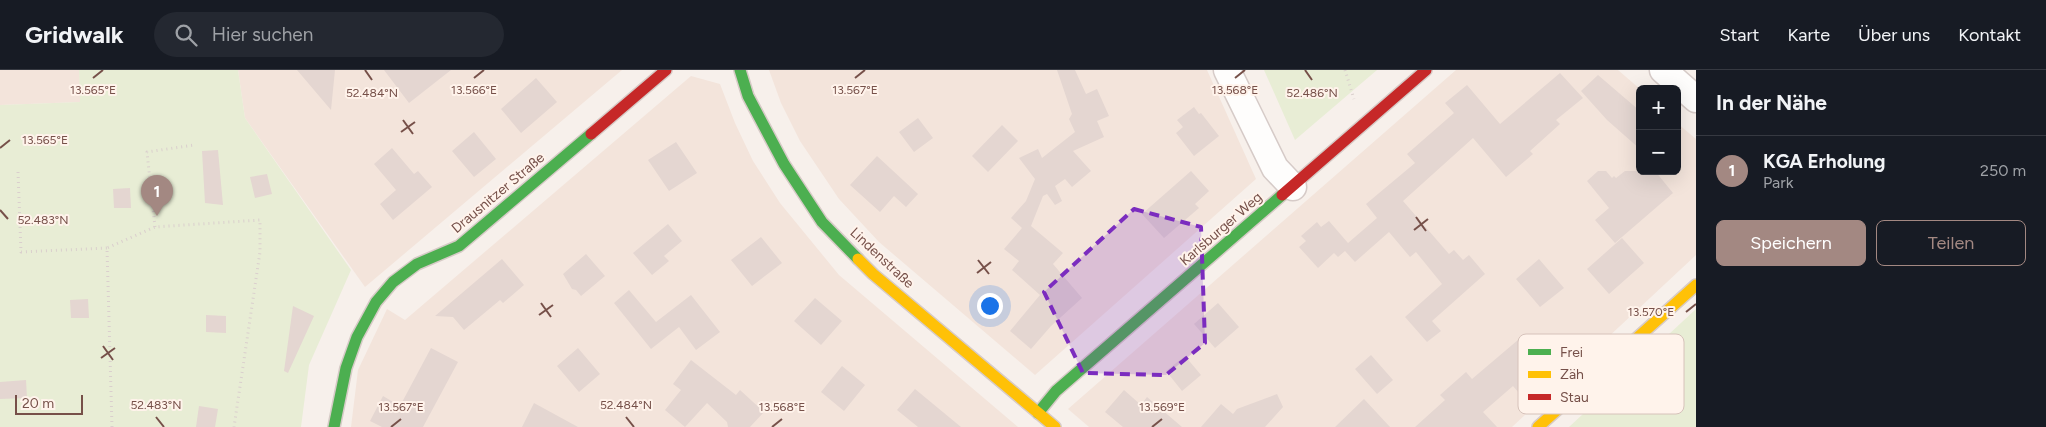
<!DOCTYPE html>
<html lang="de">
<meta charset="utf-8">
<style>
:root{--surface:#171b24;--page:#242831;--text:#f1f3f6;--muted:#9ea1a6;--line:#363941;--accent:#a38882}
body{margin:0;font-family:Figtree,sans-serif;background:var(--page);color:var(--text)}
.controls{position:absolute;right:15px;top:15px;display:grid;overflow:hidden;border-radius:8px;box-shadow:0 5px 20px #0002}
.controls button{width:45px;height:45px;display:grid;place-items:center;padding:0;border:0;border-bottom:1px solid var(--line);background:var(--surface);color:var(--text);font:25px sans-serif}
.scale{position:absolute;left:15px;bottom:12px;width:68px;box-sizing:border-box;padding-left:5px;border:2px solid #765049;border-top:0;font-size:14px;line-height:18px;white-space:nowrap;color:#765049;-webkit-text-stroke:4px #fff3eb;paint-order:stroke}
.you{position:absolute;left:989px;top:235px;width:18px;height:18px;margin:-12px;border:4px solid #fff;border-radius:50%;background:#1a73e8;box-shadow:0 0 0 8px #1a73e833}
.badge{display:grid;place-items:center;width:32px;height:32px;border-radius:50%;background:var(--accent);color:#fff;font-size:16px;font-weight:700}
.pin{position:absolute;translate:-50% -41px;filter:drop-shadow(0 1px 2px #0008)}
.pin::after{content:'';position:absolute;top:26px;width:18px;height:15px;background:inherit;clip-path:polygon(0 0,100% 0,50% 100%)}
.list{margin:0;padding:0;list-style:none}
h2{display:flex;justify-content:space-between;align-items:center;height:65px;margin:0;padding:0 20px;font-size:21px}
h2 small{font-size:16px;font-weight:400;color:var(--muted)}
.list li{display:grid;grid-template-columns:32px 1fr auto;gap:15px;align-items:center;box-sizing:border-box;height:70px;padding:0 20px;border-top:1px solid var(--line)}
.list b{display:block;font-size:19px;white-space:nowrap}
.list p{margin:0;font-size:16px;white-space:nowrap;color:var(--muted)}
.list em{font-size:16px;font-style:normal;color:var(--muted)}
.actions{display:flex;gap:10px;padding:15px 20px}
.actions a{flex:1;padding:11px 0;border:1px solid var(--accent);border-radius:8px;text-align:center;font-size:18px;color:var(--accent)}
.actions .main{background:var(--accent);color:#fff}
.icon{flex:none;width:28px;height:28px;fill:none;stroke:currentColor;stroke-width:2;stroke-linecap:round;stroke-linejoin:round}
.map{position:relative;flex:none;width:1696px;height:357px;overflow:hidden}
header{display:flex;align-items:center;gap:30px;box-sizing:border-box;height:70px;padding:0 25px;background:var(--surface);border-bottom:1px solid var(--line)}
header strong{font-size:24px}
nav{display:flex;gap:28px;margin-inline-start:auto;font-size:18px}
.search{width:350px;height:45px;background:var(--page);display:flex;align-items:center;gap:12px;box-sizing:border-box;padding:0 18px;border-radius:28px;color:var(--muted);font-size:19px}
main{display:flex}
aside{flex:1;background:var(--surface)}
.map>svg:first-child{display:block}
</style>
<header>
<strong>Gridwalk</strong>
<div class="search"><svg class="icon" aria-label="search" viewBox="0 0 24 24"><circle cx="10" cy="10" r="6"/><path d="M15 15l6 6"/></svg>Hier suchen</div>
<nav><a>Start</a><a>Karte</a><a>Über uns</a><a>Kontakt</a></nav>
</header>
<main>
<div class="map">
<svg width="1696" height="357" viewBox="0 0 1696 357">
<rect width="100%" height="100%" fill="#f7f0eb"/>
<path fill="#f3e4db" d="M0,0h79l2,32 -81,3z
M238,0h384l-257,217 -120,-169z
M769,0h438l49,109 -221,196 -156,-133 -40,-43 -39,-58 -19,-38z
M1456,0h162l22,19v82h37v-48l19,16v116l-184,172h-423l-21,-18z
M691,6l29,8 15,39 18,38 27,42 59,72 179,152h-667l7,-57 29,-61 18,11z"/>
<path fill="#e8edd5" d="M79,0h159l7,48 106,152 -42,95 -8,62h-301v-322l80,-3z
M1264,0h113l-82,70z
M1696,239v118h-127z"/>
<path fill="#e4d6d1" d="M297,0h38l-4,40z
M384,0h67l-42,33z
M1057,0h18l11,24 11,-5 12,27 -12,5 7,16 -31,14 18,20 -19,16 -7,-8 -10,7 7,15 -7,4 -8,-11 -4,2 -12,30 32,27 -10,11 29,34 -31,28 -20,23 -21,-18 30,-36 -28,-25 7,-9 -15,-12 18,-21 -11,-10 15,-17 9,-22 -16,-21 19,-9 4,9 33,-26 -6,-13 3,-5z
M1560,3l23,25 -27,22 4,4 -30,27 3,3 -27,23 -33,-39 -70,63 46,53 5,-4 9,10 6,-5 16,19 -53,47 9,10 -14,11 -22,-25 37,-33 -26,-32 -6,5 -21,-25 -34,30 -10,-11 -7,6 -4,-4 -16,15 -19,-21 7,-6 -5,-5 16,-14 4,5 8,-6 19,22 29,-25 -11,-14 49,-41 -8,-9 47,-41 -9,-10 22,-18 33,39z
M1598,5l42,36v38l-33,-29 -26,-29z
M536,8l21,24 -36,31 -20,-24z
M1194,37l5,7 2,-1 18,23 -25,20 -18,-23 7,-6 -6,-7z
M918,48l15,20 -19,14 -15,-20z
M1002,55l16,16 -30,31 -16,-16z
M474,62l22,27 -22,18 -22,-26z
M676,72l21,31 -28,18 -21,-31z
M392,78l22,26 4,-3 14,16 -39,33 -13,-16 16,-14 -22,-26z
M218,80l5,55 -18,-2 -3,-52z
M877,86l41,38 -12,13 -12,-11 -14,16 -30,-27z
M1191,101l18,20 -14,13 4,4 -35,30 -22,-24z
M1598,101h8l6,7 2,-2 2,2 9,-7h30l18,22 -58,50 -20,-23 14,-12 -22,-27z
M267,104l5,20 -17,4 -5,-21z
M130,118l1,20h-17l-1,-19z
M668,154l14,17 -18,15 5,5 -17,14 -19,-22z
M761,167l21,26 -30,23 -21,-26z
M1622,168l22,25 -35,31 -22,-25z
M586,184l19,22 -24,20 -5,-6 -4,-1 -9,-15z
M502,189l22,26 -21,18 -3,-3 -36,30 -11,-13 -18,-1z
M1539,189l25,29 -24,19 -24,-28z
M629,220l27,32 35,-27 29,37 -24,18 -17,-23 -28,22 -37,-46z
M815,228l27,23 -21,24 -27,-24z
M88,229l1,19h-18l-1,-18z
M1218,233l21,24 -24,21 -21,-24z
M293,236l21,10 -26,57 -4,-2z
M206,245l20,1v17l-20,-1z
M1525,264l27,31 -33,28 -6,-7 -30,26 14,15h-82l30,-27 -5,-5 26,-23 6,7z
M431,278l27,14 -35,65h-41l-12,-6 13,-25 17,10z
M578,278l22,26 -21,18 -22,-26z
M1371,285l22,25 -16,14 -22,-25z
M1185,286l16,19 -19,16 -16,-20z
M691,290l45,35 4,-5 24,22 -14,15h-22l-1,-5 -20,-19 -22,24 -20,-17 16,-20 -8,-6z
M842,296l23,19 -21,26 -23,-19z
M26,310l1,18 -27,1v-17z
M915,319l46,38h-43l-21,-17z
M1124,320l17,15 6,-8 35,30h-59l-18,-15z
M1277,324l6,13 -18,20h-64l20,-23 12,10 4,-5z
M1364,329l26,28h-55z
M534,333l44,24h-56z
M199,336l19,3 -3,18h-19z"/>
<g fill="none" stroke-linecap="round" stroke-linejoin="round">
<g stroke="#d6cbc8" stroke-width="29">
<path id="street" d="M1227,0l48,98 18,19
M1663,0l33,29"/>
</g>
<g stroke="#d7cbc7" stroke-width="14">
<path id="fast" d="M740,0l8,26 36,68 38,58 36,37
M1038,343l18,-22 226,-196
M334,357l12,-59 11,-31 19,-35 17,-20 24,-18 42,-18 132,-112"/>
</g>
<g stroke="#d7cbc7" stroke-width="14">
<path id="slow" d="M858,189l15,15 182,153
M1538,357l158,-142"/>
</g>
<g stroke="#d7cbc7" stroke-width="14">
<path id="jam" d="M591,64l75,-64
M1282,125l144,-125"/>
</g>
<path stroke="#dacfcd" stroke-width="3" stroke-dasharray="1 4" stroke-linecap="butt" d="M1345,0l9,29
M18,102l3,80 86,-4
M155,157l-8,-75 47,-7
M112,357l-5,-179 48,-21 105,-7v32l-26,175"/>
<use href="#street" stroke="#fefdfc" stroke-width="26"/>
<use href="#fast" stroke="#4caf50" stroke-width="11"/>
<use href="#slow" stroke="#ffc107" stroke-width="11"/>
<use href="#jam" stroke="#c62828" stroke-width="11"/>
</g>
<path fill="#7b2cbf" fill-opacity="0.2" stroke="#7b2cbf" stroke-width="4" stroke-dasharray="10 6" stroke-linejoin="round" d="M1134,139l67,18 4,116 -39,32 -83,-2 -39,-81z"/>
<path fill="none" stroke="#765049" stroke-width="2" d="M365,0l7,10M1305,0l7,10M93,8l10,-8M474,8l10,-8M855,8l10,-8M1235,8l10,-8M403,50l10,14M401,62l14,-10M0,78l10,-8M0,140l8,9M1416,147l10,14M1414,160l14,-11M978,190l11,14M977,203l14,-11M541,233l10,14M1686,242l10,-8M539,245l14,-10M103,276l10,14M101,288l14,-10M156,347l8,10M626,347l8,10M391,357l10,-8M772,357l10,-8M1152,357l10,-8"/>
<g text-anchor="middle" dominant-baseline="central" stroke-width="4" stroke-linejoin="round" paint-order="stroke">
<g font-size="14" fill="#765049" stroke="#fff3eb">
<text transform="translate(498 123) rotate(-40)">Drausnitzer Straße</text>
<text transform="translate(1221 159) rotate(-41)">Karlsburger Weg</text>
<text transform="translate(882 188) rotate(43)">Lindenstraße</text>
</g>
</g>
<rect x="1518" y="264" width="166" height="80" rx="8" fill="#fff3eb" stroke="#d6c2ba" stroke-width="1"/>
<rect x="1528" y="279" width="23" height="6" fill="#4caf50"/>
<rect x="1528" y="301" width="23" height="7" fill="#ffc107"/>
<rect x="1528" y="324" width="23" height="6" fill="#c62828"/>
<g font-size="14" fill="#765049">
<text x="1560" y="287">Frei</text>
<text x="1560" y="309">Zäh</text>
<text x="1560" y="332">Stau</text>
</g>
<g font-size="12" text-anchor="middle" fill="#765049" stroke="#fff3eb" stroke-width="4" stroke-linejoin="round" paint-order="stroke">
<text x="93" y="24">13.565°E</text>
<text x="474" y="24">13.566°E</text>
<text x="855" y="24">13.567°E</text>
<text x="1235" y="24">13.568°E</text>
<text x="372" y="27">52.484°N</text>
<text x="1312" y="27">52.486°N</text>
<text x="45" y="74">13.565°E</text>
<text x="43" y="154">52.483°N</text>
<text x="1651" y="246">13.570°E</text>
<text x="156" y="339">52.483°N</text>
<text x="626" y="339">52.484°N</text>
<text x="401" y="341">13.567°E</text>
<text x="782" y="341">13.568°E</text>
<text x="1162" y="341">13.569°E</text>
</g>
</svg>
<div class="controls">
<button>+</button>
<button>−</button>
</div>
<div class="scale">20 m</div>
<div class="you"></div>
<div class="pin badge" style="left:157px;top:146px">1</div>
</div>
<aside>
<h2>In der Nähe<small></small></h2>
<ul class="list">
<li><span class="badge">1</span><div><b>KGA Erholung</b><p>Park</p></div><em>250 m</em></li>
</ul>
<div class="actions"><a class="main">Speichern</a><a>Teilen</a></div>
</aside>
</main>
